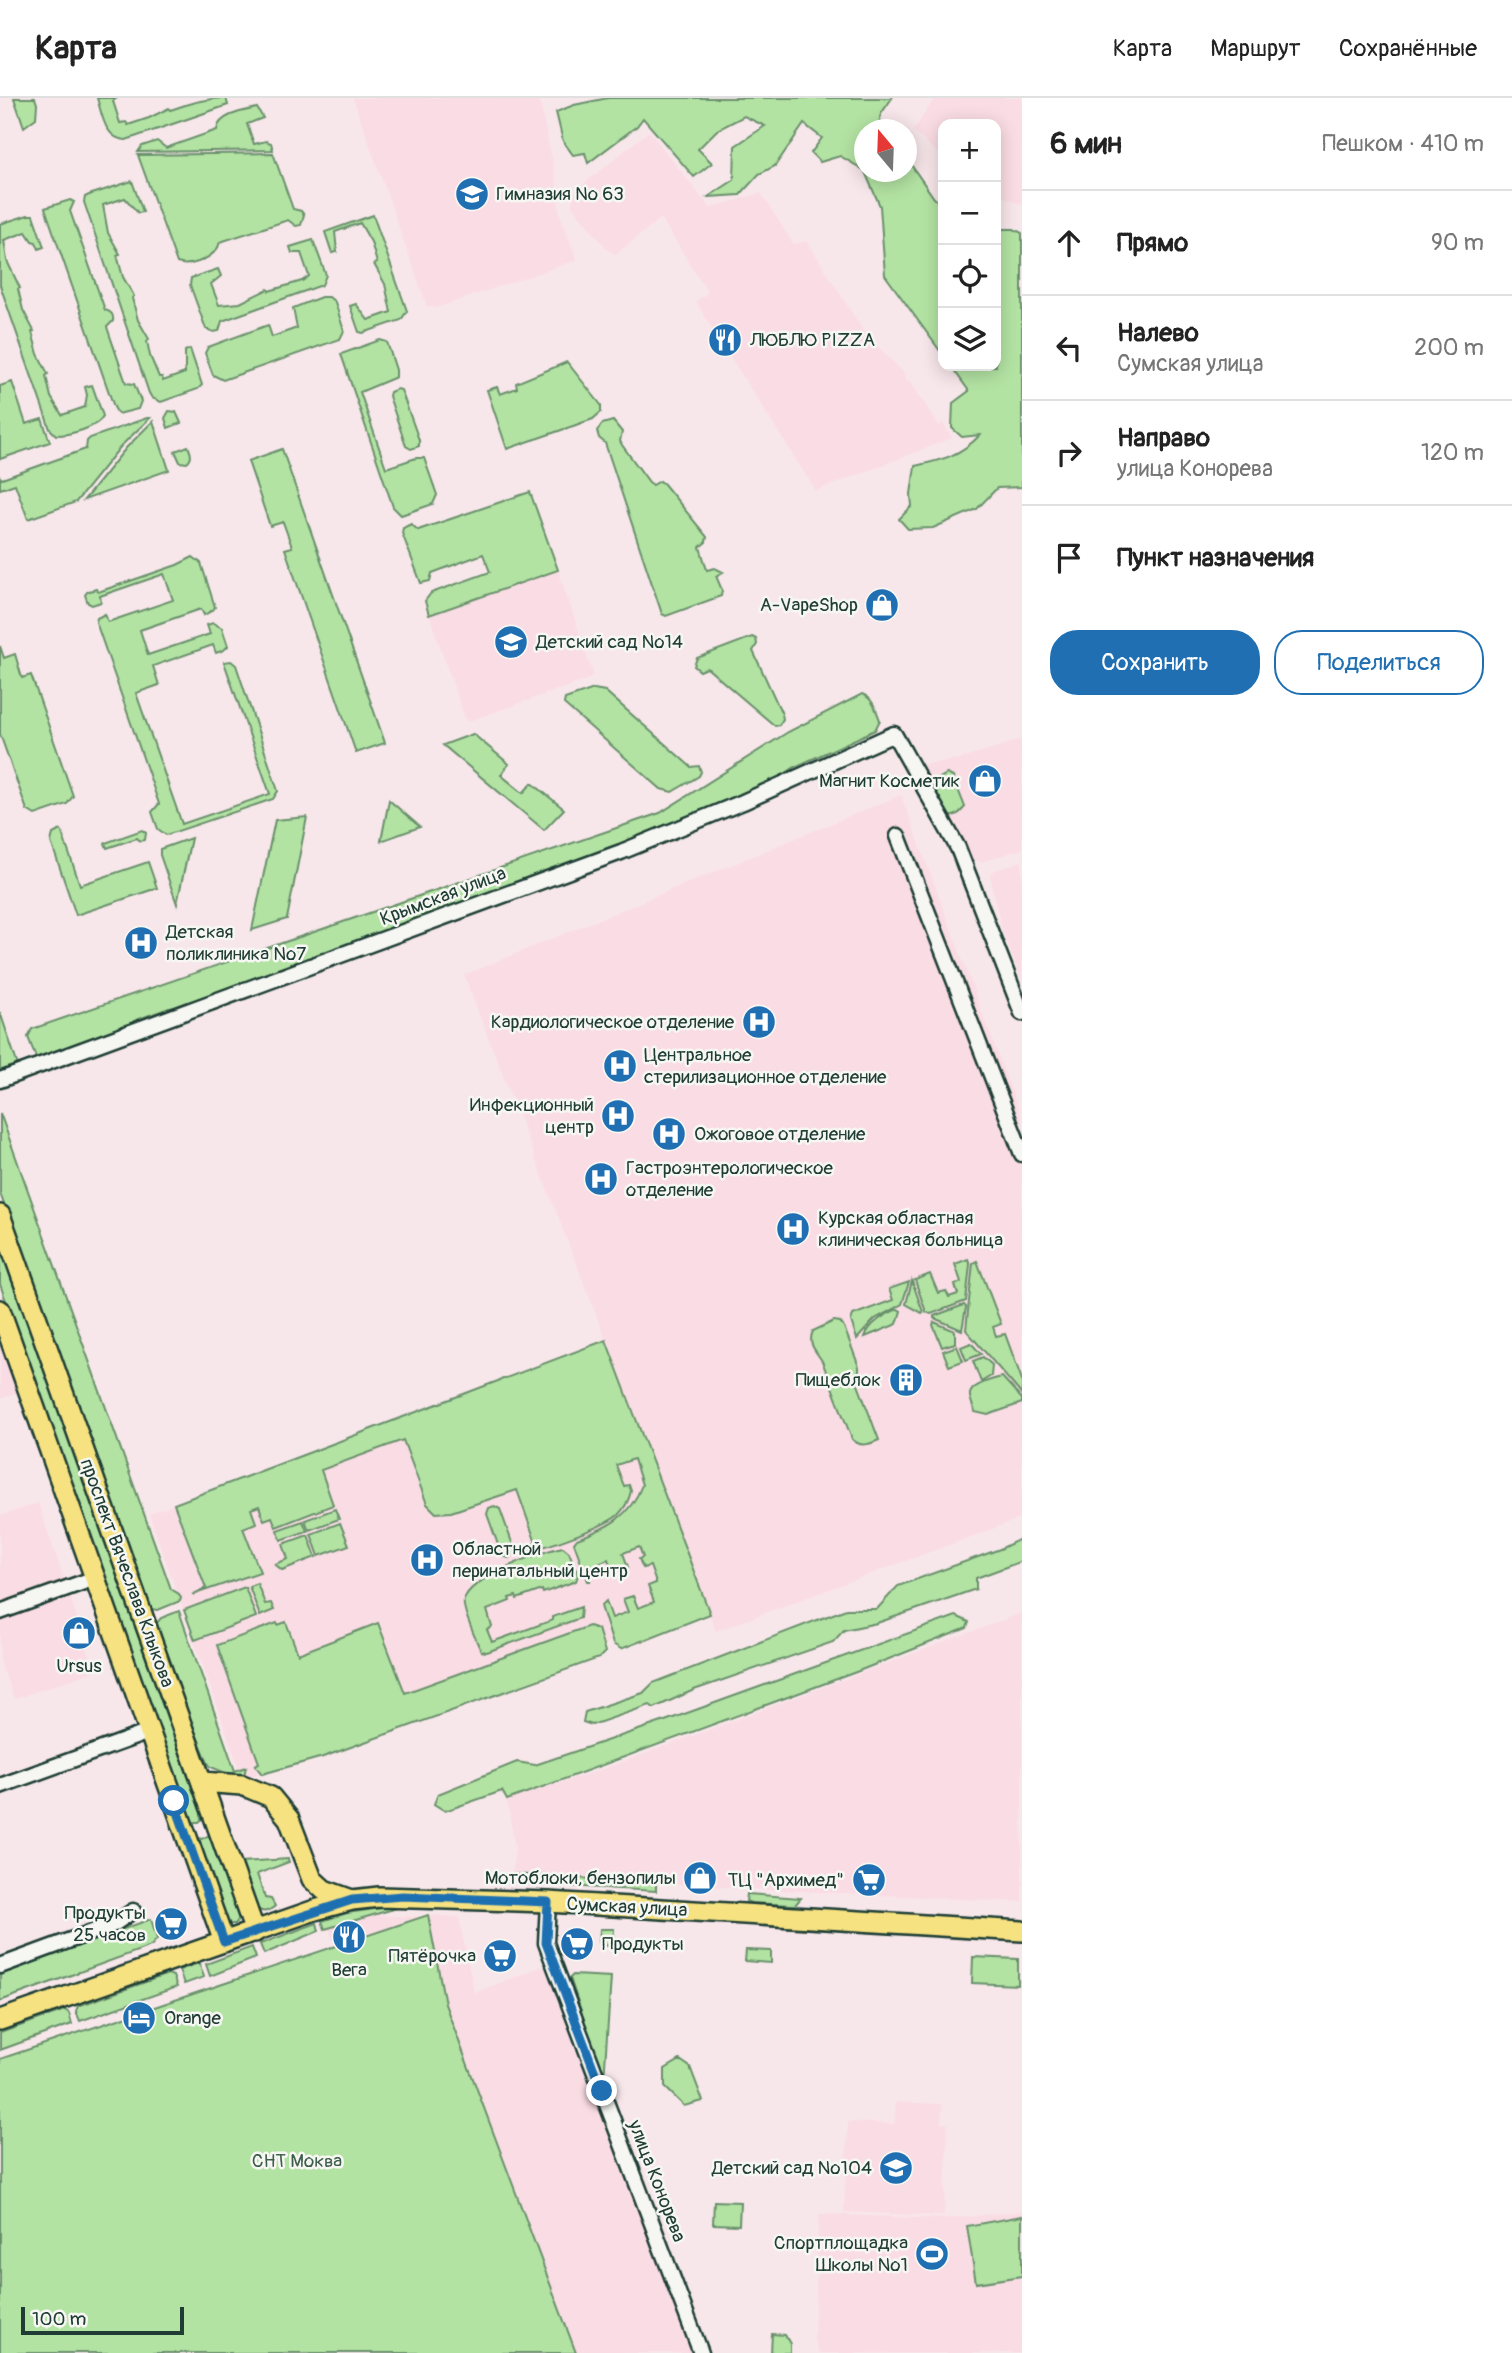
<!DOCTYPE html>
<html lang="ru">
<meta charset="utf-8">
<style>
:root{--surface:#fff;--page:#f6f6f6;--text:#222;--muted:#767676;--line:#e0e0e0;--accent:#1f6fb2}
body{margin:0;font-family:Pangolin,sans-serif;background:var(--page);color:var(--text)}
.controls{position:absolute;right:21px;top:21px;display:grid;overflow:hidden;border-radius:14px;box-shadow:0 4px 18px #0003}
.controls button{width:63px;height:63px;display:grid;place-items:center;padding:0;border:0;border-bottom:2px solid var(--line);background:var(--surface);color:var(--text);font:35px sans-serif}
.compass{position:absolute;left:854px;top:21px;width:63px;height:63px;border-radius:50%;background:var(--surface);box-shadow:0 4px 18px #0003;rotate:341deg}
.scale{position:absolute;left:21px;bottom:18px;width:163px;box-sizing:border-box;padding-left:7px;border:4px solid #1f3d34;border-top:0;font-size:19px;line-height:24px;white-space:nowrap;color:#1f3d34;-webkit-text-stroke:5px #f6f6f2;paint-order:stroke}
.stop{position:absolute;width:21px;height:21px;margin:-16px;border:5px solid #1f6fb2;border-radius:50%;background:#fff}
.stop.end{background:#1f6fb2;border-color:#fff;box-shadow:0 2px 7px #0008}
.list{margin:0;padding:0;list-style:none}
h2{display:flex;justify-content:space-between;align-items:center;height:91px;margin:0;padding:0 28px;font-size:30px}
h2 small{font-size:23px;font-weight:400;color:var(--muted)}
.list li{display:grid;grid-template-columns:46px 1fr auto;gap:21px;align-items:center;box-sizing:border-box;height:105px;padding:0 28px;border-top:2px solid var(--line)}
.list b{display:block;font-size:26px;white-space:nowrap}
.list p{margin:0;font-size:23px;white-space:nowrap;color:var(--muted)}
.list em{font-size:23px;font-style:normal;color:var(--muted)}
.actions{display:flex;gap:14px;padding:21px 28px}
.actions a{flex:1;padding:16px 0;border:2px solid var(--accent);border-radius:28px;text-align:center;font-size:24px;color:var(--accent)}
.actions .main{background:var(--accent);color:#fff}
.icon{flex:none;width:38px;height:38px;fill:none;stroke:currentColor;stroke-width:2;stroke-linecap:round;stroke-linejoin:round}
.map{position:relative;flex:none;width:1022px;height:2255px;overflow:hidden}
header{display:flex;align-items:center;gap:42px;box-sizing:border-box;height:98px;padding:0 35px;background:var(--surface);border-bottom:2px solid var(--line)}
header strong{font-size:33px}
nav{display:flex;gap:38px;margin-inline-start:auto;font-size:24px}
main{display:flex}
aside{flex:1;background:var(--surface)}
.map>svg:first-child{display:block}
</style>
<header>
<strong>Карта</strong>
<nav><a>Карта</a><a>Маршрут</a><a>Сохранённые</a></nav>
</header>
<main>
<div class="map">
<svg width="1022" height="2255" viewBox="0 0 1022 2255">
<rect width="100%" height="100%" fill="#f8e7ea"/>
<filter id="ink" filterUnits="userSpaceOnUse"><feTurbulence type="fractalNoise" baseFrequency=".0143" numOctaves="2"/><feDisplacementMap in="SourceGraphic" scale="14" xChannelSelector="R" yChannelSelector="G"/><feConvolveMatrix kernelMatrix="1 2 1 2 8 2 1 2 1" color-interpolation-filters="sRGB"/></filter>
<g filter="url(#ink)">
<path fill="#fadce4" d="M353,0h186l16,75 5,42 17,45 -141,48 -9,-2z
M935,0h87v107l-26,-12v-69h-53v34l-30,-27z
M649,33l61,77 51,-15 32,51 14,-3 57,91 39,40 4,10 3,-1 29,45 4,-3 9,15 -136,53 -115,-180 -5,-10 12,-8 -47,-75 -45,36 -8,-4 -36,-44 1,-11 6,-7z
M558,472l35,104 -4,5 -120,42 -4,-3 -36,-103z
M1022,641v110l-41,13 -9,-3 -5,-4 -47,-90 41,-6z
M901,697l121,324v399l-306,113 -10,-25 -463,173 -94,-265 457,-174 -142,-365z
M1022,763v120l-21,-54 -11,-52 3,-4z
M0,1233l24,60 -24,8z
M38,1405l57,168 -81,28 -14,-38v-145z
M1022,1515v289l-306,-15 -204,-12 3,-27 -8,-48 99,-32z
M371,1817l50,2 -66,81 -26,-69z
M428,1817l31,2 15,76 68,-27 9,7 144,380h-119l-131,-349z
M896,2004l46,2 -1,19 7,1 -4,92 -100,-4 4,-90 46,2z
M1022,2113v142h-203l-5,-13 5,-126 124,5z"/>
<path fill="#b3e3a3" stroke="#69906c" stroke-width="2" d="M14,0h21l2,6 -1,14 -12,9z
M97,0h20l-4,3 7,22 6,-1 2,3 21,-7 20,-10 1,2c19,-6 35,-12 56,-12l2,7 -102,35c-21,0 -24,-26 -29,-42z
M608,0h284l-11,16 -2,11 3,4 -18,1v40l-24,-14 -20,6 -9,-9 11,-15 -18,-14 -29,42 -16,8 -19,21 -32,2 26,-17 1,-34 30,-20 -21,-10 -27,14 -19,19 14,14 -18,14 -51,-59 -6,8 -49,37 -3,-10 -12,2 -10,-14 -7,-29 18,-7z
M257,10l6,10 -16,6 7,20 12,-3 5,2 2,7 -135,2 4,-6 15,-5 9,7 51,-18c1,-15 26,-19 40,-22z
M273,55l20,56 8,2 3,4 -3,10 -5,1 -8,-6 -68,22c-3,15 -29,26 -43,21l-39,-108z
M907,61l27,39 9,7v150l-58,-80 -5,-69 -15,-34h41z
M132,83l11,31 -5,1 -13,-15 -22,7 5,28 12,21 -3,1 6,22 11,19 -2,2 6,22 11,19 -2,2 3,15 9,21h3l1,4 22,-8v-22l5,-2 12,36 -4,4 -37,13 -9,-4 -3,-5 -65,-191 1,-5 4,-2z
M70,102l4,2 -4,9 35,99c6,2 9,4 8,11l-6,6 19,56 8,1 7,17 -3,8 -20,5 -4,-7 -69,-199z
M28,117h5l11,32 -5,2 -3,-7 -4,-1 -6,-9 -22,8 3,21 13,27 -2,1 5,21 11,21 -2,1 6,22 10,20 -2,2 5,21 11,18 23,-8 2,-12 -2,-8 7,-2 11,31c-6,12 -33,19 -47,19l-6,-6 -50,-144v-61z
M373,117l34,96 -6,9 -38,13 -4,-1 -9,-26 6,-2 12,16 23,-8 -6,-28 -11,-20 3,-1 -6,-21 -11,-19 -25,9 2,20 -5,1 -7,-21z
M996,131h18l8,4v254l-25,1 -20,21 -44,19 -25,1 -9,-10 13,-13 -1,-12 4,-28c27,-6 45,-10 65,-31l-18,2 -10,-9 1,-25 16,-12 -18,-25h45z
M313,142l13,35 -4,10 -100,36 -3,10 -5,1 -8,-3 -16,-44 1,-7 27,-9 3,7 -10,8 8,21 21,-2 28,-14 1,2 33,-10 7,-5 -8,-23h-9l-2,-6z
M321,199h8l6,5 9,29 -4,8 -117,41 -10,-5 -8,-22 3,-6 60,-22 4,12 25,-9 -4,-20z
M380,242l7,2 9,28v7l-36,15 26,76 30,-10h8l13,37 -4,9 -32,11 -8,-8 -52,-153z
M567,264l34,43v7l-8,7 -86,30 -20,-59 10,-3 3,7 17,-6 -1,-5z
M12,284l14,42 16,-5 8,23 -50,17v-73z
M397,291l4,1 18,50v6l-8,3 -5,-3 -17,-50 1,-4z
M169,313l7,1 5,11 -13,5 -3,-10z
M147,320h3l-29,28 -45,56 -48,17 -13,-35 -15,5v-12l2,2 84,-30 1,-8 3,-3z
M153,323l16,49 -85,30 42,-52z
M613,323l9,11 -2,9 2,4 27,37 4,3 7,-4 4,3 43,53 -1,5 -6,5 7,23 8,-2 8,4 -7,4 6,14 -1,6 -55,20 -4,-2 -57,-171 -6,-5 -2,-7 5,-7z
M188,348c3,7 5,12 -1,17l-7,-1 -5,-11z
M282,351l103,294 -29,10 -71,-204 7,-2 -9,-25 -13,4 -22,-65z
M530,394l28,78 -129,45 -4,-14 6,-8 59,-21 -7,-18 -51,19 -2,8 -9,2 -19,-50 1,-5 8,-4 7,6z
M193,459l8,6 14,44 -2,3 -9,5 -3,-6 -61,21 8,25 62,-21 -3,-9 6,-2 9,5 6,18 -4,4 -8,3 -3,-8 -60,21 6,19 -23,8 46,131 88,-30 -46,-132 7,-1 5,4 42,126 -5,8 -107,36 -8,-6 -6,-17 7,-8 -63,-182 1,-4 8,-4 3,8 65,-22 -9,-26 -64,22 1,6 -9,3 -4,-2 -3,-8 2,-3 9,-3 2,3 79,-27z
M752,539l4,2 1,5 -4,7 29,63 1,5 -4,6 -4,1 -68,-58 -7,3 -6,-5 3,-8z
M0,548l4,12 11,-4 7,24 9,-3 42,121 -6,8 -32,11 -8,-5 -27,-76z
M594,591l11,2 86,76 8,-1 2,6 -2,4 -27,16 -11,-3 -97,-85 1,-5z
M862,596c11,4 14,16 18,26l-5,10 -80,37 -18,12 -92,43 -493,184 -23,2 -33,12 -19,14 -80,26 -9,-23 4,-8 628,-216 128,-81z
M473,636l36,30 -8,11 22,18 9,-10 32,26 -20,21 -101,-85z
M947,676l6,3 12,30c-5,6 -10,11 -19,9l-17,-32z
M389,702l31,27 -39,14z
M307,719l-20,102 -35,11 23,-110z
M61,732l19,55 68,-23 9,26 -81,27 -25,-73 2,-8z
M142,732l4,3 -1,7 -5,1 -3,-3 -30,10 -2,-5z
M191,740l-14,66 -17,-49v-6z
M0,914l19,57 -19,10z
M0,1015l171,476 8,5 2,4 -1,3 -22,9 -8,-1 -5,-5 -145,-411z
M0,1147l201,568v7l-2,2h-7l-4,-7 -188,-531z
M968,1161l2,5 -4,37 -35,13 -5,-2 -11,-32 15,-6 8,19 8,-2 3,6 9,-3 -3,-9 6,-3 -6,-18z
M977,1163l24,63 -8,3 3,9 9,-2 17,46v15l-56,-65 7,-67z
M912,1183l11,31 -1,1 -16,-9z
M909,1184l-7,22 -27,15 -18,20 -6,-18 2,-6 40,-15 -4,-11z
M964,1207l2,2 -4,23 -28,-12v-2z
M898,1211l3,2 -4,13 -32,13c4,-13 20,-23 33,-28z
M834,1223l6,1 4,5 15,40v4l-6,8 1,3h3l22,58c-9,4 -19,8 -27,-1l-30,-78c-6,-10 -15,-17 -9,-30z
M934,1224l21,9v12l-13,4 -9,-22z
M606,1242l104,274 -89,35 -8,-5 -12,-38 5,-5 6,17 16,-6 -5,-13 10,-3 5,12 16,-6 -6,-16 8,-3 -6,-17 -7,2 -4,-9 4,-2 -4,-10 -16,6 5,14 -15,6 -5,-14 -22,9 4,13h-2l-14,-38 3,-4c30,-11 53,-22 65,-54l-8,-26 -18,6 8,21 5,-1 2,6c-2,9 -6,17 -13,24 -13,12 -73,32 -92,37l-3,-4 13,-5 -19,-53 -66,22 -15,1 -9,-9 -24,-64 -82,30 12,35 -57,22 -4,-10 -8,3 -5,-14 -8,3 5,14 -13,5 17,44 -68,23 14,-7 -32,-84z
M971,1245l10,11 -15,6 -5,-13z
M957,1248l6,15 -14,5 -6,-15z
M983,1259l9,8 -1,11 -10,6 -8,-21z
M1002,1279l20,22v4l-34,12 -13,-3c-1,-5 -6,-13 -5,-18 2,-10 24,-15 32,-17z
M494,1408l6,3 15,42 -6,7 -7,-2 -15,-42 2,-6z
M335,1411l4,10 -30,11 -4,-10z
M303,1423l4,10 -26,9 -4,-10z
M340,1425l9,22 -30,11 -8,-22z
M308,1437l8,22 -34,13 -7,-6 13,-5 -5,-15z
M1022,1440v23l-46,17v11l-99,34 -33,7 -11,12 -139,48 -40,18 -4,-3 -58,20 -9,-3 2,-10 58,-19 10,-10 193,-74h31l21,-23 102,-37z
M563,1449l6,5 9,23 -2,6 -33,12 -1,-3 -25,9 -1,-3 -7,2 1,3 -23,9 5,17 -5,3 5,12 61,-22 -1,-3 29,-10 -1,11 -93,34 -6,-1c-4,-9 -20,-43 -17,-51 5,-22 78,-49 99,-53z
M257,1485l8,21 6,-1 3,7 -14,6 -11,-30z
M245,1489l11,30 -61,23 -11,-30z
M179,1513l56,160 11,-4 -3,13 -32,-13 -3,-4 -37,-90 -16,-48 6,-7z
M956,1518l13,6 -2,6 -111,44 -349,128 -5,-9 -57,20 -11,-7 4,-10 79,-32 18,3 130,-44z
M286,1524l12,32 80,-31 27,70 184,-67 9,3 7,23 -6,6 -276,99 -61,17 -7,-9 4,-2 -42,-118 60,-22 1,2z
M211,1736l29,84 -5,6h-5l-6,-8 -28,-79 6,2z
M288,1761l1,3 -32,12 8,24 6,1 4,7c-23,22 -32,-29 -34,-44z
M512,1776l144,9v8l-127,-7 -19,-4z
M747,1796l54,4 -6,7 -44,-2 -5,-2z
M381,1810h16l-72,21 -3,-8 25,-8z
M428,1817l17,89 131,349h-576v-294z
M151,1821l6,20 -6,7 -151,55v-28z
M317,1825l2,8 -55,23 -4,-10z
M600,1831h14l-1,17 -14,-1z
M252,1849l4,11 -46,18 -4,-12z
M746,1852l25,1v12l-26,-2z
M973,1859l45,2v26l-46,-2z
M199,1865l5,14 -20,7 -5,-14z
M168,1876l5,2 4,11 -97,34 -4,-10 2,-5z
M573,1877l38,2 -7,103 -34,-102z
M65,1912l4,3 3,11 -72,26v-17z
M680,1962l10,7 13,34 -19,5 -19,-19v-18z
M714,2103l26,1 -1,23 -26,-1z
M1022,2118v60l-46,7 -9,-57z
M772,2236l13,1 5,9v9h-19z"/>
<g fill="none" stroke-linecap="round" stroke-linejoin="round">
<g stroke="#1f3d34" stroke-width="19">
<path id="minor" d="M898,738l124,318
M0,982l621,-228 122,-50 151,-68 64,114 64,165
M0,1514l95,-34
M0,1688l149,-54
M548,1804l-2,41 155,410
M0,1868l114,-42 19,-13"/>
</g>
<g stroke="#1f3d34" stroke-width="24">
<path id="major" d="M0,1117l255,717
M0,1212l224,632
M202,1684l40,3 29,12 18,22 23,60 12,11 28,10
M0,1922l315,-110 37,-10 27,-3 169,5 474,29"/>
</g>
<use href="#minor" stroke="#f6f6f2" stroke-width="14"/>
<use href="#major" stroke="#f7e281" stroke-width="19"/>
</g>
</g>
<g fill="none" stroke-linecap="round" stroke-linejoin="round" filter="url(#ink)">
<path stroke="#1f6fb2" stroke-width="9" d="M174,1703l50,141 128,-42 51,-4 145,6 -2,41 56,148"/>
</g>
<defs>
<g id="school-disc" transform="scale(1.75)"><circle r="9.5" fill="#1f6fb2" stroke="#f6f6f2"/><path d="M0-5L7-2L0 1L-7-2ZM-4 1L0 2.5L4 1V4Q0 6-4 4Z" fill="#fff"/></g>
<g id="restaurant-disc" transform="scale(1.75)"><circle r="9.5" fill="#1f6fb2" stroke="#f6f6f2"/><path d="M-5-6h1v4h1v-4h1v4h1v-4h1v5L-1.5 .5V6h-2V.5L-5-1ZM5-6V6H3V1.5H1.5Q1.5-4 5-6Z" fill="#fff"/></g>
<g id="shop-disc" transform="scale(1.75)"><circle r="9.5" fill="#1f6fb2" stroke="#f6f6f2"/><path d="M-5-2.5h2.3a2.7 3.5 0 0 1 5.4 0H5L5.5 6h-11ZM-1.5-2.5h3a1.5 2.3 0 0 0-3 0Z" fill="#fff"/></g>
<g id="hospital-disc" transform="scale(1.75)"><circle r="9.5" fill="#1f6fb2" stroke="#f6f6f2"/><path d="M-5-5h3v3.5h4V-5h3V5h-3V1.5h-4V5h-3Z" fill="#fff"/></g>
<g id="building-disc" transform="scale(1.75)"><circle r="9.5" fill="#1f6fb2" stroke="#f6f6f2"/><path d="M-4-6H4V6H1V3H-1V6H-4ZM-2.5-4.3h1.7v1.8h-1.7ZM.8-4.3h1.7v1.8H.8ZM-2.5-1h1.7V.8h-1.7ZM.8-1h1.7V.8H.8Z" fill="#fff"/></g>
<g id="supermarket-disc" transform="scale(1.75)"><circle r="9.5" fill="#1f6fb2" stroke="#f6f6f2"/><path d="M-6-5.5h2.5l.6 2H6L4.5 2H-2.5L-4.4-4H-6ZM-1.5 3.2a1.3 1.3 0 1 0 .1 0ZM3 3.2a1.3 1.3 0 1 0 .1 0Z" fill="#fff"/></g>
<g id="hotel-disc" transform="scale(1.75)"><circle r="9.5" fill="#1f6fb2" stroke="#f6f6f2"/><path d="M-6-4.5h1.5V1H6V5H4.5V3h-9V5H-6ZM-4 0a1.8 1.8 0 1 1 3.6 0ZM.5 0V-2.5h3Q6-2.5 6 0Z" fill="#fff"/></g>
<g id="stadium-disc" transform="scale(1.75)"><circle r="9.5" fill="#1f6fb2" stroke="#f6f6f2"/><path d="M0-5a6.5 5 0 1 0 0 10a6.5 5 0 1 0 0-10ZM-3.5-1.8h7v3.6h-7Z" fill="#fff"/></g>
</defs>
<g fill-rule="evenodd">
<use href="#school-disc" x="472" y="96"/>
<use href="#restaurant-disc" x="725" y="242"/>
<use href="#shop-disc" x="882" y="507"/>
<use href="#school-disc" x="511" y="544"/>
<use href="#shop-disc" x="985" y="683"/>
<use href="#hospital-disc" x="141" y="845"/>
<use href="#hospital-disc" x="759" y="924"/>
<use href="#hospital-disc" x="620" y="968"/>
<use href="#hospital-disc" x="618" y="1018"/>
<use href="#hospital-disc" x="669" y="1036"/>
<use href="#hospital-disc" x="601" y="1081"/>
<use href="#hospital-disc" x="793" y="1131"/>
<use href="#building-disc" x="906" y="1282"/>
<use href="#hospital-disc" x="427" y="1462"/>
<use href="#shop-disc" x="79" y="1535"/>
<use href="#shop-disc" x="700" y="1780"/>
<use href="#supermarket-disc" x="869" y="1782"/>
<use href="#supermarket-disc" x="171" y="1826"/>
<use href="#restaurant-disc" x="349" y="1839"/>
<use href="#supermarket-disc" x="577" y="1846"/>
<use href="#supermarket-disc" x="500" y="1858"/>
<use href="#hotel-disc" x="139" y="1920"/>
<use href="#school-disc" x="896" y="2070"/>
<use href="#stadium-disc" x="932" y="2156"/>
</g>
<g text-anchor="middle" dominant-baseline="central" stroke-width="5" stroke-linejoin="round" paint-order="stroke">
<g font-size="19" fill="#1f3d34" stroke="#f6f6f2" text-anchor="start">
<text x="496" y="96">Гимназия № 63</text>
<text x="750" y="242">ЛЮБЛЮ PIZZA</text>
<text x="858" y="507" text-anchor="end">A-VapeShop</text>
<text x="536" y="544">Детский сад №14</text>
<text x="960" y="683" text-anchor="end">Магнит Косметик</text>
<text x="166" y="834">Детская<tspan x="166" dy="22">поликлиника №7</tspan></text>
<text x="734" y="924" text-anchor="end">Кардиологическое отделение</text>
<text x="644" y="957">Центральное<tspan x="644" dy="22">стерилизационное отделение</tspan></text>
<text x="594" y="1007" text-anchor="end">Инфекционный<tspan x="594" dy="22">центр</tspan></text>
<text x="694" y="1036">Ожоговое отделение</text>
<text x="626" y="1070">Гастроэнтерологическое<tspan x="626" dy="22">отделение</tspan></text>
<text x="818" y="1120">Курская областная<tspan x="818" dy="22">клиническая больница</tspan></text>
<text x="881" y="1282" text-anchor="end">Пищеблок</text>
<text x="452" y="1451">Областной<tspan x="452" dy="22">перинатальный центр</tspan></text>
<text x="79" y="1568" text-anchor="middle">Ursus</text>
<text x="676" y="1780" text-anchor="end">Мотоблоки, бензопилы</text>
<text x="844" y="1782" text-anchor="end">ТЦ "Архимед"</text>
<text x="146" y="1815" text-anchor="end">Продукты<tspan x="146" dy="22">25 часов</tspan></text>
<text x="602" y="1846">Продукты</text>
<text x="476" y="1858" text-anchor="end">Пятёрочка</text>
<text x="349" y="1872" text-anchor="middle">Вега</text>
<text x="164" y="1920">Orange</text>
<text x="872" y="2070" text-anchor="end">Детский сад №104</text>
<text x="908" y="2145" text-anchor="end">Спортплощадка<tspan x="908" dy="22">Школы №1</tspan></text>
</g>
<g font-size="19" fill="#1f3d34" stroke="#f6f6f2">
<text transform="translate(443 798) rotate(-21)">Крымская улица</text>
<text transform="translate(127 1475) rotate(70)">проспект Вячеслава Клыкова</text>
<text transform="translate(627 1809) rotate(3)">Сумская улица</text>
<text transform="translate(657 2083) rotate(69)">улица Конорева</text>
</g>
<g font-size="19" fill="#3d5e4a" stroke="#f6f6f2">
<text x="297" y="2063">СНТ Моква</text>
</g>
</g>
</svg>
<div class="controls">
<button>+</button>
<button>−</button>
<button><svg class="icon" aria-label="locate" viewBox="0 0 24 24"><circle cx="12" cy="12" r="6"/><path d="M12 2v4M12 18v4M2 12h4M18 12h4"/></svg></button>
<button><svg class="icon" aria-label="layers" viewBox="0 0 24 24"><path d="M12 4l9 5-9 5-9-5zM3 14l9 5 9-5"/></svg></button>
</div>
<svg class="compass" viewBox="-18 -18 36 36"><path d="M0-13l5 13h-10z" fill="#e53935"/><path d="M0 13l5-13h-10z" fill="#767676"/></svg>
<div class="scale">100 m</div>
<div class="stop" style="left:174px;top:1703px"></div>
<div class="stop end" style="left:602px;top:1993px"></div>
</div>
<aside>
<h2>6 мин<small>Пешком · 410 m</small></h2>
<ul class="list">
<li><svg class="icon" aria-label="ahead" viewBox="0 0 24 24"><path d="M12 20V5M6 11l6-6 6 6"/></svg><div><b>Прямо</b></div><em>90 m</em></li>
<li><svg class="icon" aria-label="left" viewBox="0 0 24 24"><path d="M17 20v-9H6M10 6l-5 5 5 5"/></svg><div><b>Налево</b><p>Сумская улица</p></div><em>200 m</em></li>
<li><svg class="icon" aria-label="right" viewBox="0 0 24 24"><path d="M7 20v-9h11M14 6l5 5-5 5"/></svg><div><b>Направо</b><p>улица Конорева</p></div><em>120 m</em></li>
<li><svg class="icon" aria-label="arrive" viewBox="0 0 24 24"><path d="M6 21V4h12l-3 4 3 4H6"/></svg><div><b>Пункт назначения</b></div></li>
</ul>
<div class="actions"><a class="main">Сохранить</a><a>Поделиться</a></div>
</aside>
</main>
